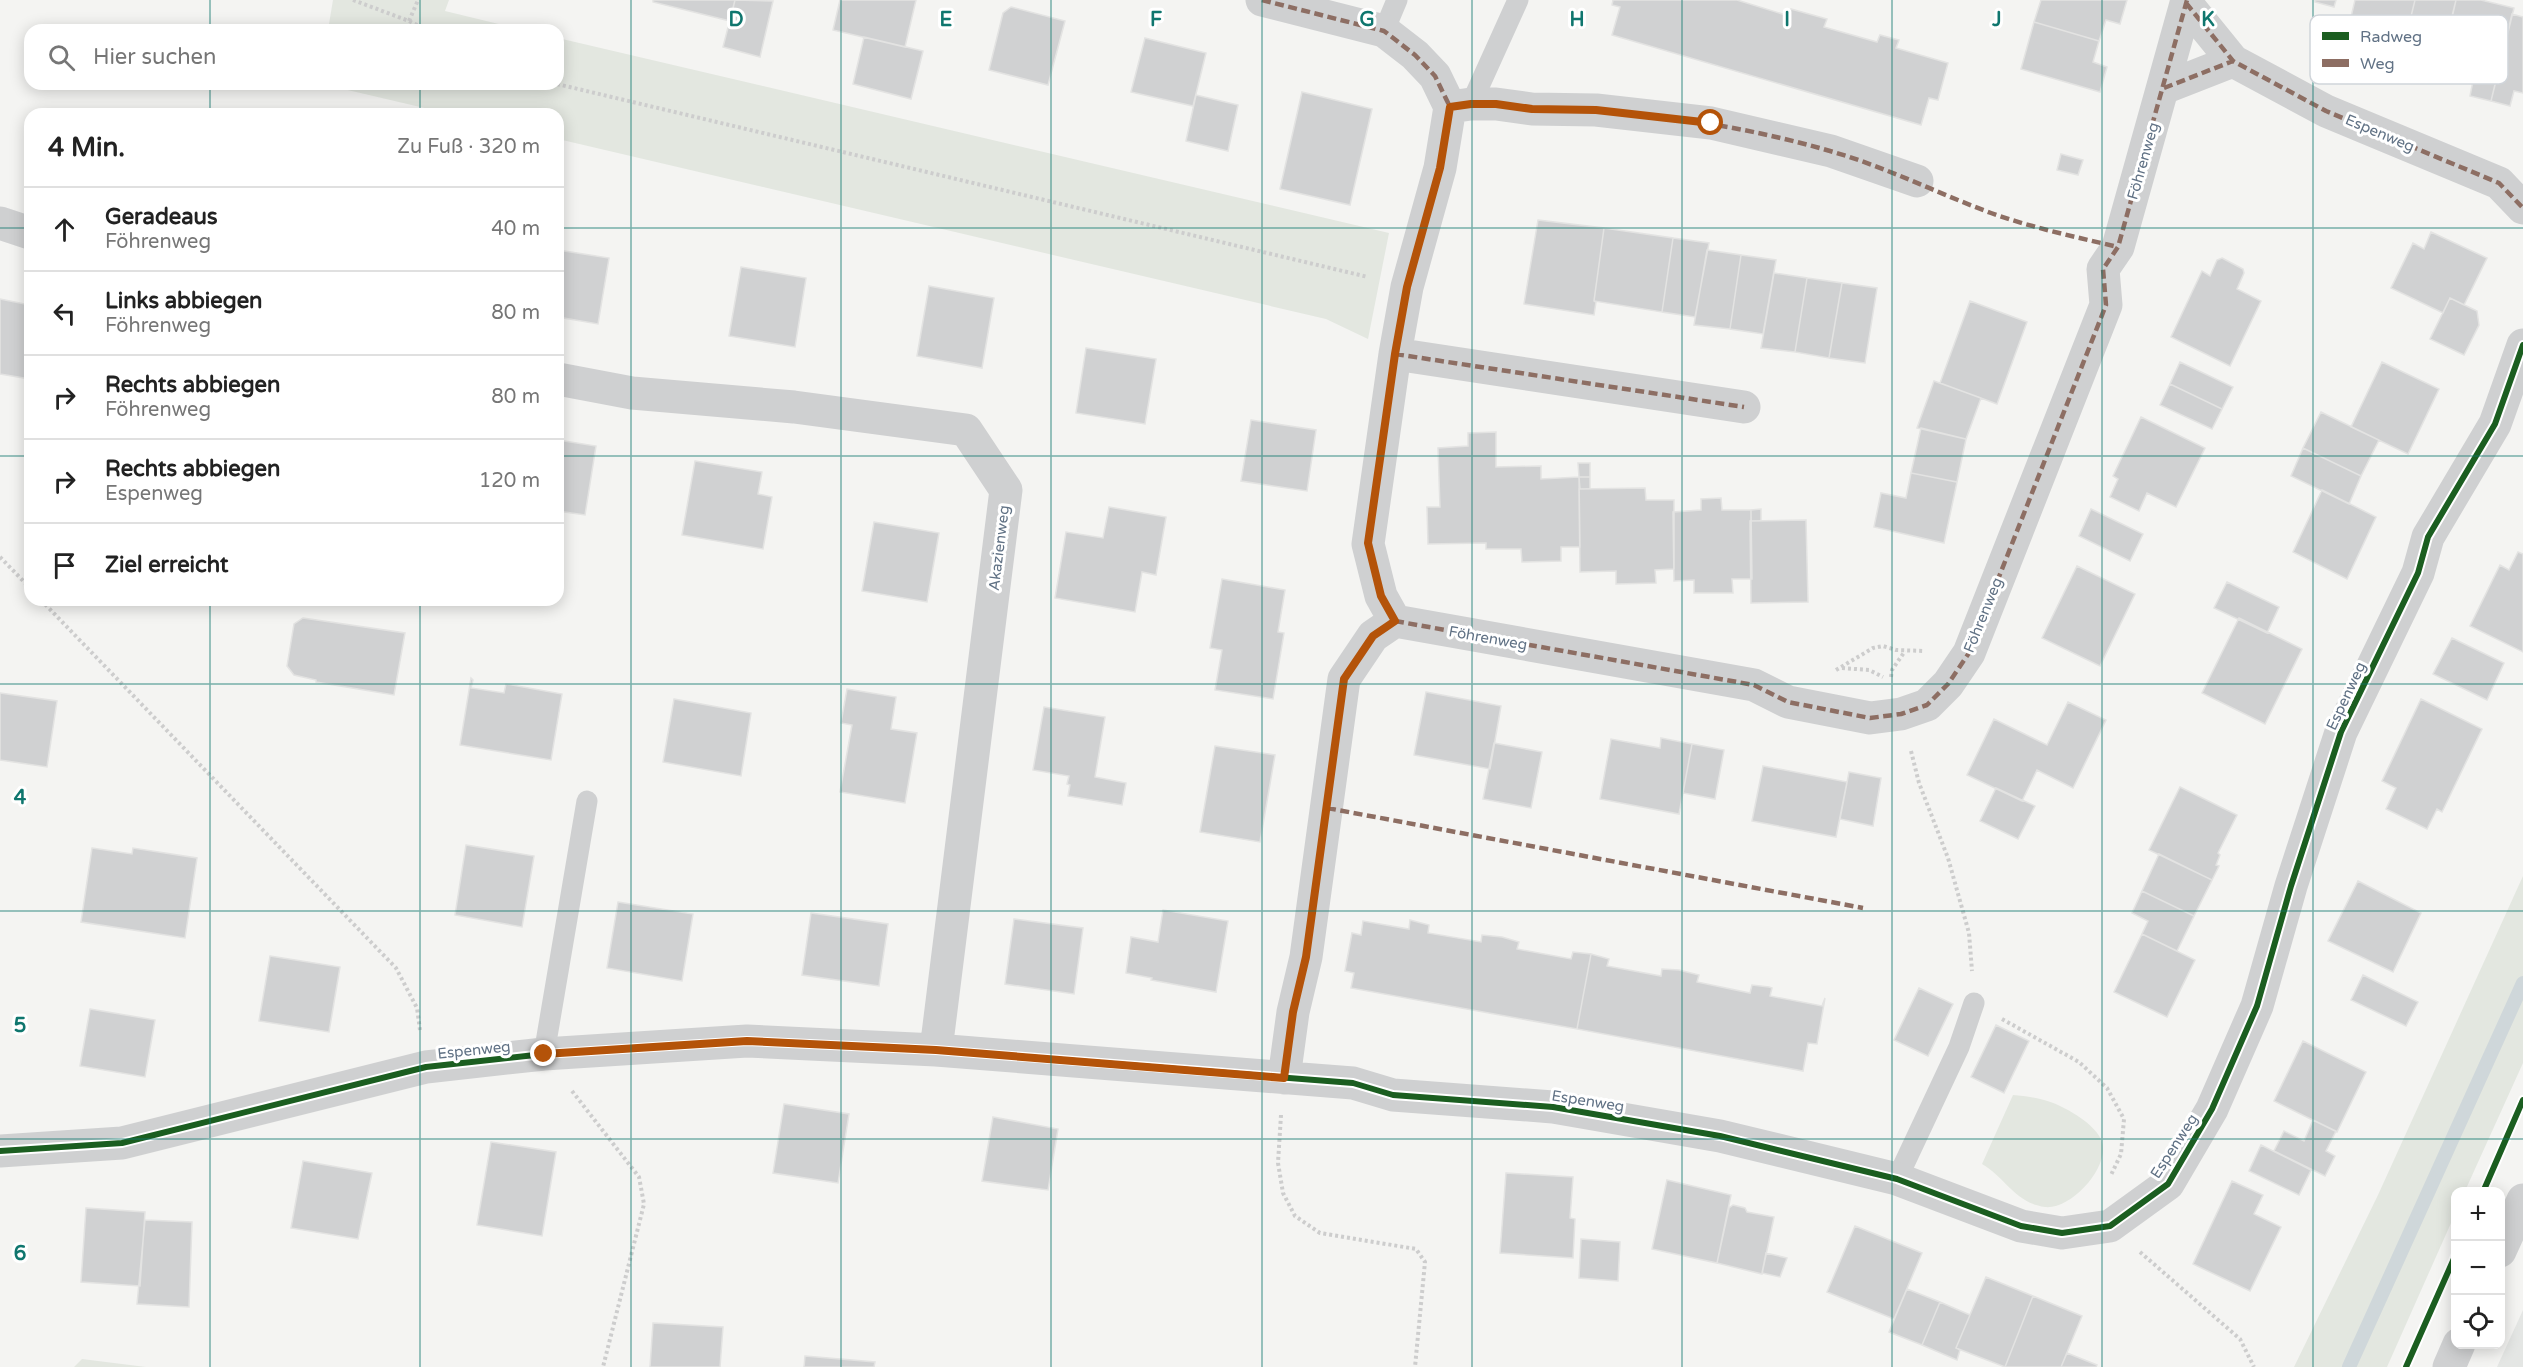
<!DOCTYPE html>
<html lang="de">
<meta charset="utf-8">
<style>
:root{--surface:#fff;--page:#f2f2f2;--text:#222;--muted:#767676;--line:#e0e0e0}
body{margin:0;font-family:"Varela Round",sans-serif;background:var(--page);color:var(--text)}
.controls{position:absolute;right:18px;bottom:18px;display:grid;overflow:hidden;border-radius:12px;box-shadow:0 3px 15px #0003}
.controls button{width:54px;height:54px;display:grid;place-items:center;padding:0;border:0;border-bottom:2px solid var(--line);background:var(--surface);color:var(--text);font:30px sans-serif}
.stop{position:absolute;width:18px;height:18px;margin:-14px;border:4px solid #b45309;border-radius:50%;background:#fff}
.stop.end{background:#b45309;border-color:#fff;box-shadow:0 2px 6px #0008}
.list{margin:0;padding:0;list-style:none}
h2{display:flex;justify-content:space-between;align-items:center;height:78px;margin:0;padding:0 24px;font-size:26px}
h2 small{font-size:20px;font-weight:400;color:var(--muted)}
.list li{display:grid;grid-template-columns:39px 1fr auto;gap:18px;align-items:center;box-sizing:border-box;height:84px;padding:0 24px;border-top:2px solid var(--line)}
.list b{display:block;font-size:22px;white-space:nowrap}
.list p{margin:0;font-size:20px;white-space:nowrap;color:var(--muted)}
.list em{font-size:20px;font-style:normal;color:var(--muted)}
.icon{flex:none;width:33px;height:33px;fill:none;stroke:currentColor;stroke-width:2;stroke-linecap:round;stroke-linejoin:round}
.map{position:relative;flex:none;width:2523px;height:1367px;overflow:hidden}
.search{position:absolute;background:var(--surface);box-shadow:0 3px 15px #0003;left:24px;top:24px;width:540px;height:66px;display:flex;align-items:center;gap:15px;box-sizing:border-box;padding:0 21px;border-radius:18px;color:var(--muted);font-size:22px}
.panel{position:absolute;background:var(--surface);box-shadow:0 3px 15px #0003;left:24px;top:108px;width:540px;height:498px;border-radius:18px}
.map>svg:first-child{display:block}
</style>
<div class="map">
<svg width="2523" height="1367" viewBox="0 0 2523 1367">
<rect width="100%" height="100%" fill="#f4f4f2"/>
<path fill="#e4e6e4" d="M2523,1310v57h-26z"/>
<path fill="#e3e7e0" d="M333,0h116l-4,11 79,19h-196z
M558,38l831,195 -21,106 -42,-20 -768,-180v-25h-108l-128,-30h236z
M2523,876v187l-58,128 -9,1 -1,22 -68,153h-93l84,-172z
M2013,1095c10,1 21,2 31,5 17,4 53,24 58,42 8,25 -31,68 -57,65 -30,-4 -40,-30 -63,-43z
M82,1359l64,8h-72z"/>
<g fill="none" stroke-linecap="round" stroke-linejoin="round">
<path stroke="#cfd7da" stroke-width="14" d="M2349,1367l174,-384"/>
</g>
<path fill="#d0d1d2" stroke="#e3e3e2" stroke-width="1.5" d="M653,0h82l-5,21 -77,-19z
M735,0l38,1 -13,56 -37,-10z
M840,0h76l-11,47 -72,-17z
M1613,0h124l52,16 2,-7 36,10 -3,8 53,15 3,-7 19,5 -3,8 52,15 -10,37 -9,-2 -8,27 -309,-90 8,-28 -8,-2z
M2041,0h86l-7,24 -14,-4 -7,21 -65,-19z
M2315,0h21l-2,7 -19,-5z
M2355,0h60l-11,45 -21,-5 4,-14 -36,-9z
M2415,0h41l-9,40 -20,-4 -3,14 -20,-5z
M2456,0h25l33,8 -23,93 -21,-5 3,-15 -35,-8z
M1011,7l54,14 -17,64 -59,-15 14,-57z
M2512,14l11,3v76l-9,-2 -4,15 -19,-5z
M2034,22l65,19 -6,21 14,5 -7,25 -79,-23z
M864,37l59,14 -12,48 -58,-15z
M1145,38l61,15 -13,53 -62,-14z
M1302,92l70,17 -22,96 -70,-16z
M1196,95l42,10 -10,46 -42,-10z
M2061,154l22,6 -5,15 -21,-5z
M1538,220l66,8 -10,73 2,1 -2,13 -70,-11z
M1604,228l69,10 -11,74 -68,-11z
M2431,232l56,26 -23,47 -14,-7 -7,15 -52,-25 22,-45 11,6z
M1673,238l36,5 -14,74 -33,-5z
M558,250l51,8 -11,66 -40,-7z
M1707,250l34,5 -11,74 -36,-4z
M1741,255l35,5 -13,74 -33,-5z
M2222,258l21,11 1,4 -7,16 24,12 -31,65 -59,-29 31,-66 8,5 7,-16z
M741,267l65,11 -11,69 -66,-11z
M1774,273l33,5 -12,74 -34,-4z
M1807,278l35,5 -13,75 -34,-6z
M1842,283l35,5 -12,75 -36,-5z
M929,286l65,12 -12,70 -65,-12z
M2450,298l27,13 2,14 -15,30 -34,-16z
M0,299l30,6v74l-30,-5z
M1970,301l57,21 -30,82 -57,-21z
M1086,348l70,11 -11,65 -69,-11z
M2180,362l53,25 -11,22 -52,-25z
M2382,362l57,27 -31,65 -57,-27z
M1934,381l47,17 -15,41 -49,-11z
M2170,384l52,25 -10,20 -52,-24z
M2321,412l58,28 -18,36 -58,-28z
M2141,417l64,31 -29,59 -29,-14 -8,18 -29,-14 8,-18 -5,-3z
M1251,420l65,10 -9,61 -66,-10z
M1921,428l45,11 -9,43 -46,-9z
M1496,432v35l45,-1v13l38,-2 1,70h-19v14l-39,1 -1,-13h-35v-6l-58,1 -1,-37h13l-2,-59 30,-2v-13z
M558,440l38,6 -11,69 -27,-4z
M2303,448l58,28 -12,28 -58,-28z
M695,461l67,11 -4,22 14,3 -9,52 -81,-14z
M1578,463h12v14h-11z
M1911,473l46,9 -13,61 -70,-16 7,-34 25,5z
M1579,477h11v12h-10z
M1645,488l1,12h28v69l-19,1 1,13 -40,1v-13l-36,1 -1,-83z
M2322,490l54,27 -29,62 -54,-27z
M1721,498l1,12h29l1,69h-20l1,14h-39v-13l-20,1 -1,-69 28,-2v-11z
M1109,507l57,10 -10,58 -14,-3 -7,40 -80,-14 11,-66 37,6z
M1761,509v12h-10v-11z
M2091,509l52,25 -13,27 -51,-25z
M1806,520l2,82 -57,1 -1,-82z
M874,522l65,11 -12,69 -65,-11z
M2518,552l5,2v98l-53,-26 30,-61 9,5z
M2077,566l58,28 -35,72 -58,-28z
M1222,579l63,11 -7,42 6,1 -11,66 -58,-9 7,-40 -12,-2z
M2227,582l52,25 -12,26 -53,-25z
M303,618l102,15 -11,62 -78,-13v-2l-22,-5 -7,-9 7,-42z
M2239,618l63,31 -37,75 -63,-31z
M2452,638l52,25 -17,37 -54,-26z
M471,678l2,2 -2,8 33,5 2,-9 56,10 -11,66 -91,-15z
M847,689l49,8 -5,32 26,4 -12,70 -65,-11 12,-67 -11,-2z
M1426,692l75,14 -11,63 -76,-14z
M0,693l57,8 -10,66 -47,-7z
M674,699l77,14 -10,63 -78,-14z
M2421,699l61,30 -40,83 -5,-3 -10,20 -41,-20 10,-21 -14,-7z
M2068,702l38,18 -33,68 -36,-18 -15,31 -55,-26 27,-56 53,26z
M1044,707l61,10 -10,60 31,6 -4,22 -54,-9 2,-11 -3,-1 2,-8 -36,-6z
M1661,738l31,6 -13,70 -79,-15 11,-60 49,9z
M1494,743l48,9 -11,56 -48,-9z
M1692,744l32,6 -9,49 -32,-6z
M1215,746l60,9 -15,87 -60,-10z
M1763,766l84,16 -11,55 -84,-16z
M1849,772l32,6 -8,48 -33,-7z
M2180,787l57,28 -19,38 2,2 -4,10 3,1 -7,14 -63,-30z
M1996,788l39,18 -17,33 -38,-18z
M466,845l68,11 -12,71 -67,-12z
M92,848l40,6 1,-6 64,10 -12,80 -104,-16z
M2159,854l53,26 -18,36 -52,-25z
M2358,881l63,32 -28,59 -65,-31z
M2142,891l52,25 -17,35 -35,-17 6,-13 -16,-8z
M618,902l75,12 -11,67 -75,-13z
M1163,910l65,11 -12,71 -65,-12 1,-2 -26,-5 5,-36 27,5z
M811,913l77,11 -9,62 -77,-11z
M1014,919l69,9 -9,66 -69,-10z
M1410,920l19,5 -1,8 53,9 1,-7 20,2 17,5 -2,7 54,10 2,-7 18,2 -14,75 -226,-41 3,-15 -9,-2 7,-38 9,2 2,-14 46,8z
M2142,934l53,26 -28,57 -53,-25z
M1591,954l18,5 -2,7 54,10 1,-7 17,1 20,5 -2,7 53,11 2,-8 17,2 3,1 -2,8 52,10 3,-8 -8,46 -9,-1 -5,28 -226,-42z
M270,956l70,11 -11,65 -70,-11z
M2363,975l55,27 -12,24 -55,-26z
M1919,988l34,16 -25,52 -34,-16z
M90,1009l65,11 -10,57 -65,-11z
M1996,1025l33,16 -25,52 -33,-16z
M2303,1041l63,31 -29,60 -63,-31z
M784,1104l65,10 -11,69 -65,-10z
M993,1117l65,12 -10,61 -66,-9z
M2313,1120l23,11 -10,20 9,5 -10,20 -51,-25 10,-20 20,10z
M491,1142l65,10 -14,84 -65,-11z
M2261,1145l50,25 -12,25 -50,-24z
M303,1161l69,12 -14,66 -67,-11z
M1506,1173l67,4 -3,41 5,1 -2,39 -73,-5z
M1667,1180l64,15 -14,68 -65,-14z
M2232,1181l31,14 -9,19 27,13 -31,64 -57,-27z
M1733,1205l12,3 2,4 27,5 -12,57 -45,-11 12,-55z
M86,1208l59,4 -5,74 -59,-4z
M145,1220l47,2 -3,85 -52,-3z
M1855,1226l67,27 -28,66 -67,-27z
M1581,1239l39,3 -2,39 -39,-3z
M1766,1253l21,5 -7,19 -18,-4z
M1986,1277l47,19 -28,71 -49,-19z
M1907,1289l33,13 -18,43 -33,-13z
M2033,1296l49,20 -21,51h-56z
M1940,1302l30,13 -14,33 4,2 -3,10 -35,-15z
M653,1323l70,4 -3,40h-70z
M2067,1353l30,12 -1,2h-35z
M805,1356l70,6 -1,5h-70z"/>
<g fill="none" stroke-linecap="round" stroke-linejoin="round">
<path stroke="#cdcdcd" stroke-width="4" stroke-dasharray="3 3" stroke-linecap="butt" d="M353,0l56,21 18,9
M409,21l9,-21
M557,84l811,193
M0,557l30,31
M41,600l355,368 21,40 3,22
M1842,668l27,2 14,7
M1836,670l37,-22 10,-2 13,4 28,1
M1891,677l1,-7 13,-19
M1911,751l8,32 29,75 21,75 3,38
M2002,1019l77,43 28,26 17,31 -3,35 -10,21
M572,1091l67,86 5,27 -41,163
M1281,1115l-3,48 5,30 12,23 25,17 96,16 9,13 -10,105
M2140,1252l100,87 14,28"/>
<path stroke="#cfd0d1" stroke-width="21" d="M1384,31l13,-31
M1471,104l47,-104
M544,1054l43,-253
M1897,1179l62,-132 15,-44"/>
<path stroke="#cfd0d1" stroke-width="33" d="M1262,0l122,31 31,24 20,21 15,31 -10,61 -33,119 -12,67 -27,190 13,52 14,25 -22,15 -29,43 -38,278 -13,55 -9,66
M2186,3l47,58 93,50 173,72 24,25
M2164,88l69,-27
M1450,107l21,-3h25l36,5 64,1 115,13 120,28 86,30
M0,223l30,10
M1395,354l349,53
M558,379l74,14 162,14 172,23 40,60 -70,560
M1395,621l359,64 34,17 82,16 31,-4 26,-9 21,-21 21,-31 137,-348 -3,-36 15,-22 69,-247
M0,1151l122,-8 304,-76 118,-13 203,-13 189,9 417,33 40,12 160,12 167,29 177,43 124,47 41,7 48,-7 58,-42 44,-75 45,-103 34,-120 50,-154 77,-159 10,-36 67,-113 28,-79
M2500,1251l23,-51
M2449,1367l10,-23"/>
<path stroke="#8d6e63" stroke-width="4.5" stroke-dasharray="9 4.5" stroke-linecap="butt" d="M1262,0l122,31 31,24 20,21 15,31 -10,61 -33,119 -12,67 -27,190 13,52 14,25 -22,15 -29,43 -38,278 -13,55 -9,66h3
M2186,3l47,58 93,50 173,72 24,25
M2164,88l69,-27
M1450,107c15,-2 29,-4 45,-3 16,1 32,5 49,5 97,2 193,15 286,42 56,16 107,42 161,62 42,15 85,24 127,34
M1395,354l349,53
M1395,621l359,64 34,17 82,16 31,-4 26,-9 21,-21 21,-31 137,-348 -3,-36 15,-22 69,-247
M1327,808l536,100"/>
<g stroke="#fff" stroke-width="10">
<path id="cycleway" d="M0,1151l122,-8 304,-76 118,-13 203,-13 189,9 417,33 40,12 160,12 167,29 177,43 124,47 41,7 48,-7 58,-42 44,-75 45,-103 34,-120 50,-154 77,-159 10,-36 67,-113 28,-79
M2483,1192l40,-92
M2406,1367l50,-113"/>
</g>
<use href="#cycleway" stroke="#1b5e20" stroke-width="6"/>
</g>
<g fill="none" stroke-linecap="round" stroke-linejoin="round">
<path stroke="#b45309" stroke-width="8" d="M544,1054l203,-13 189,9 348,28 9,-66 13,-55 38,-278 29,-43 22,-15 -14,-25 -13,-53 27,-189 12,-67 33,-119 10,-61 21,-3h25l36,5 64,1 115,13"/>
</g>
<path fill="none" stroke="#0f766e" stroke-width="1.5" stroke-opacity="0.55" d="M210,0v30M420,0v30M631,0v1367M841,0v1367M1051,0v1367M1262,0v1367M1472,0v1367M1682,0v1367M1892,0v1367M2102,0v1367M2313,0v1367M210,84v30M420,84v30M0,228h30M558,228h1965M0,456h30M558,456h1965M210,600v767M420,600v767M0,684h2523M0,911h2523M0,1139h2523"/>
<g text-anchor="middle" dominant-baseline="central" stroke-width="6" stroke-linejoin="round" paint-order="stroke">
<g font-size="15" fill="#617285" stroke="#fff">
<text transform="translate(2380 133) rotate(23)">Espenweg</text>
<text transform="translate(2143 161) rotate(-74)">Föhrenweg</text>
<text transform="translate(999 548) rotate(-83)">Akazienweg</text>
<text transform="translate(1983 615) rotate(-68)">Föhrenweg</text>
<text transform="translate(1488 638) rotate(10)">Föhrenweg</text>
<text transform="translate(2346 696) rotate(-65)">Espenweg</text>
<text transform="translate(474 1050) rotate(-6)">Espenweg</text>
<text transform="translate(1588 1101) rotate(9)">Espenweg</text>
<text transform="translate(2174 1146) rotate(-57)">Espenweg</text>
</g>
</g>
<rect x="2310" y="15" width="198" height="69" rx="9" fill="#fff" stroke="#d0d5da" stroke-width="1.5"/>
<rect x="2322" y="32" width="27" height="8" fill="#1b5e20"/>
<rect x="2322" y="59" width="27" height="8" fill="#8d6e63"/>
<g font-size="16" fill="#617285">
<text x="2360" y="42">Radweg</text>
<text x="2360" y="69">Weg</text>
</g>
<g font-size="20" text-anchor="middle" font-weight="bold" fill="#0f766e" stroke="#fff" stroke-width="6" stroke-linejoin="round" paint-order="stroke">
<text x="736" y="26">D</text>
<text x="946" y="26">E</text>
<text x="1156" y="26">F</text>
<text x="1367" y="26">G</text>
<text x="1577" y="26">H</text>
<text x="1787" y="26">I</text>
<text x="1997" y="26">J</text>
<text x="2208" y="26">K</text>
<text x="20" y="804">4</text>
<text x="20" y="1032">5</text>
<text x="20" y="1260">6</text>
</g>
</svg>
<div class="controls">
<button>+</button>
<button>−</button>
<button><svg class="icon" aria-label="locate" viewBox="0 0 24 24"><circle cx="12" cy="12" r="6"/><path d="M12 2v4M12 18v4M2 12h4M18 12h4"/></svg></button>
</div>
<div class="stop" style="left:1711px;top:123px"></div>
<div class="stop end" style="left:544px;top:1054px"></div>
<div class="search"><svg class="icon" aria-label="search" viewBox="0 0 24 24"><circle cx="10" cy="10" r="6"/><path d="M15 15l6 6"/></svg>Hier suchen</div>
<section class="panel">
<h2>4 Min.<small>Zu Fuß · 320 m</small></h2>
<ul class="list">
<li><svg class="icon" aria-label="ahead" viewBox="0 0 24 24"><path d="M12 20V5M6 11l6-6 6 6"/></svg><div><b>Geradeaus</b><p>Föhrenweg</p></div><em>40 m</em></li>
<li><svg class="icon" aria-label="left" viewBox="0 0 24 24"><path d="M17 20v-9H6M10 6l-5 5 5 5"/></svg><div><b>Links abbiegen</b><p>Föhrenweg</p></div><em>80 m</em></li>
<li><svg class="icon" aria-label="right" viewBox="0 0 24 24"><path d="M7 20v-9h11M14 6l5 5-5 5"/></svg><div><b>Rechts abbiegen</b><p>Föhrenweg</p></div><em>80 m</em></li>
<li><svg class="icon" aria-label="right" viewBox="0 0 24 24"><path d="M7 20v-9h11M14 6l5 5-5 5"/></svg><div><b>Rechts abbiegen</b><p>Espenweg</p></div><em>120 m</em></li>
<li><svg class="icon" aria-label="arrive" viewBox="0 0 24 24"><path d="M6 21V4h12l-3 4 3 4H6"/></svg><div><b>Ziel erreicht</b></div></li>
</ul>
</section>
</div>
